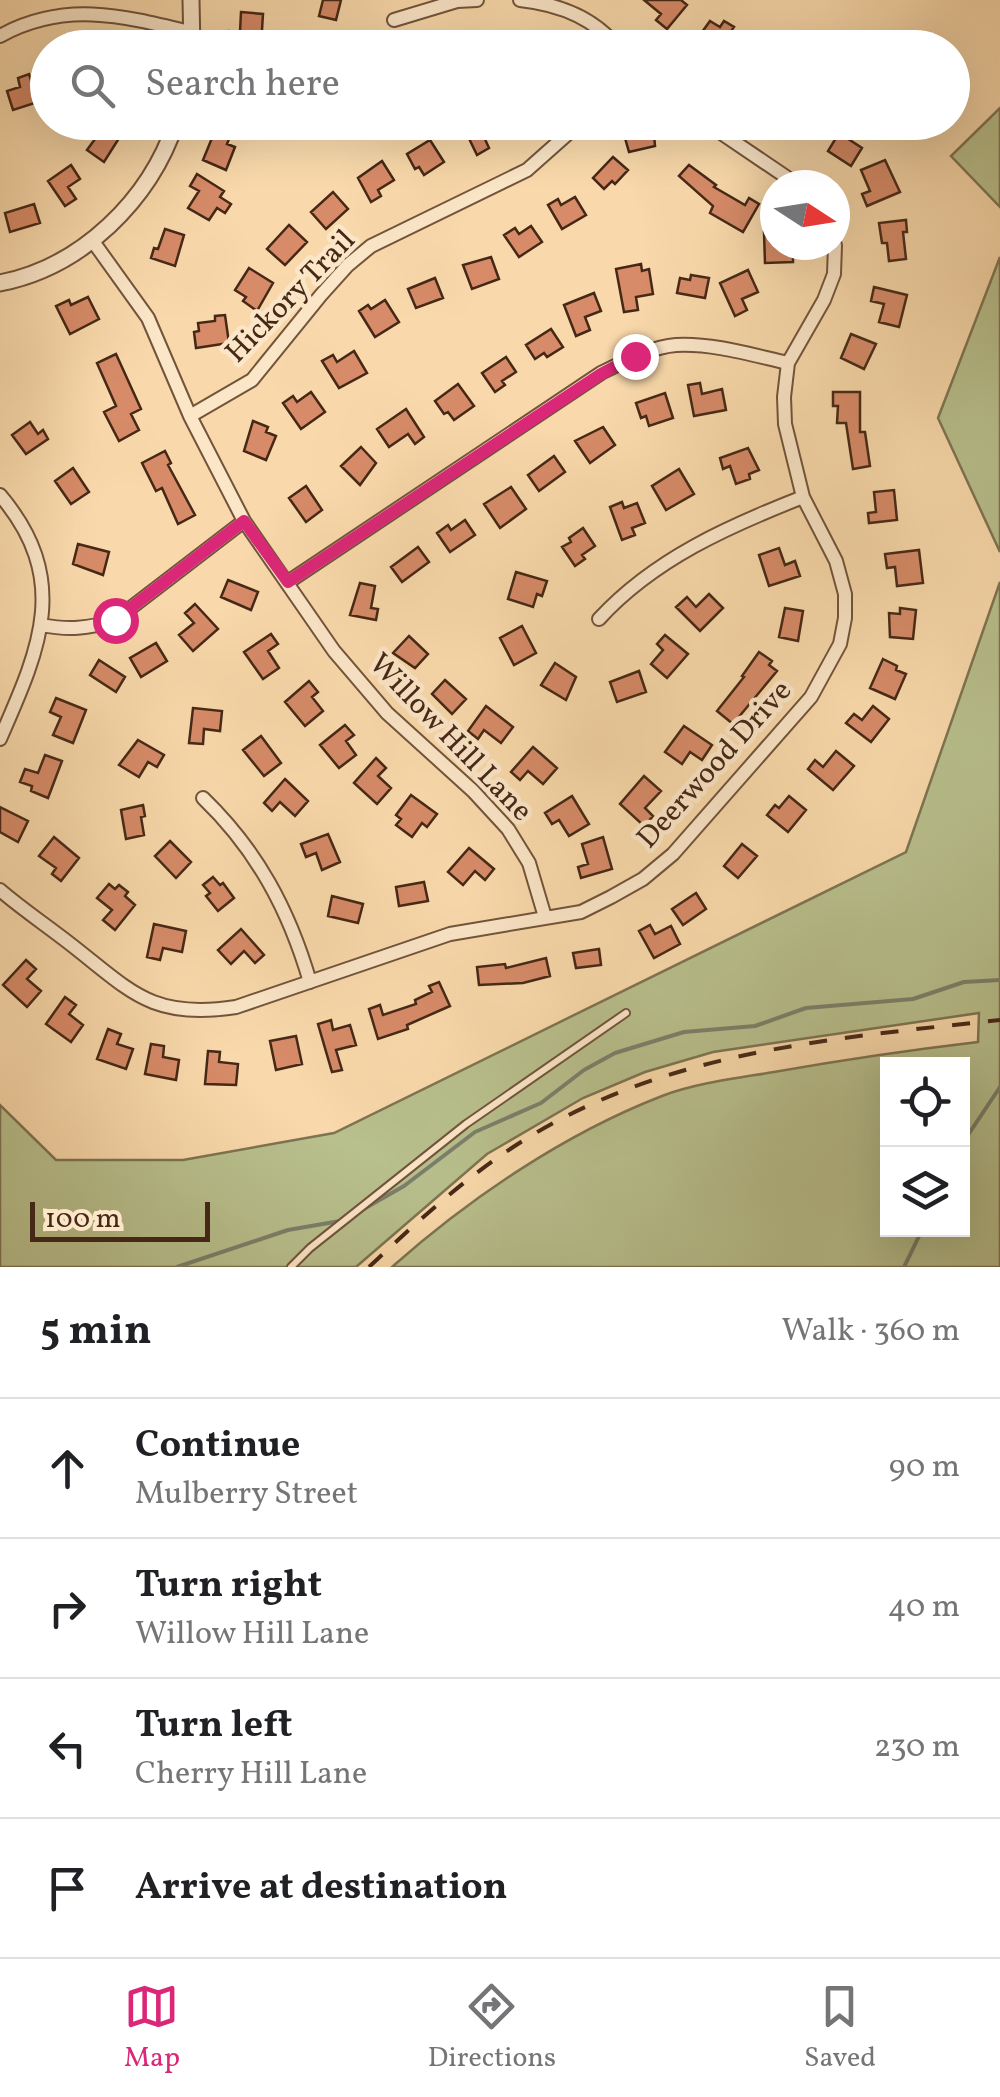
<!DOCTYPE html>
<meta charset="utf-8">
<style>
:root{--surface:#fff;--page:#f6f6f6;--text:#202124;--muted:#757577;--line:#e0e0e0;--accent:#db2777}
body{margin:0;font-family:Vollkorn,serif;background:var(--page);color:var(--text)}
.controls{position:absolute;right:30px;bottom:30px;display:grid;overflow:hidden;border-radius:0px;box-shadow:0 10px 40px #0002}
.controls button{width:90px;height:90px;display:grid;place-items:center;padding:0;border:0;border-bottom:2px solid var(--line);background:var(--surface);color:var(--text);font:50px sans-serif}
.compass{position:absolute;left:760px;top:170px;width:90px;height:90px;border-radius:50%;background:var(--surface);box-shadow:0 10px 40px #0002;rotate:102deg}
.scale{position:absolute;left:30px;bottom:25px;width:180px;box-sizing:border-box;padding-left:10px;border:5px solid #452816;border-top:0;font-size:28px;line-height:35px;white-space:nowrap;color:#452816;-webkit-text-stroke:8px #fbe6c8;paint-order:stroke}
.stop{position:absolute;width:30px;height:30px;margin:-22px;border:8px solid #db2777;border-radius:50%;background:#fff}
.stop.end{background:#db2777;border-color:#fff;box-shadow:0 2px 10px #0008}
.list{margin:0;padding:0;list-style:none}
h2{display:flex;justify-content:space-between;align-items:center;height:130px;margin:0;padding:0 40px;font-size:42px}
h2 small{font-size:32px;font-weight:400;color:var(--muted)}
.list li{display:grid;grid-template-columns:65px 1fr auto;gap:30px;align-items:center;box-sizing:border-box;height:140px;padding:0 40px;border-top:2px solid var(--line)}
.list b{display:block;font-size:38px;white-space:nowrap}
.list p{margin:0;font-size:32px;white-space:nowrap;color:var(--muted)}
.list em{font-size:32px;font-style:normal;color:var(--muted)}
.icon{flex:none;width:55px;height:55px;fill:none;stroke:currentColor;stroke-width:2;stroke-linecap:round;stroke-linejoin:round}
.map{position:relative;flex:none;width:1000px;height:1267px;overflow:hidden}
.search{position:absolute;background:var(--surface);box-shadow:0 10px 40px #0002;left:30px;right:30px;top:30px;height:110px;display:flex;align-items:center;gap:25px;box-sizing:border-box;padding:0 35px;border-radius:55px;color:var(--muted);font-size:38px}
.sheet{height:690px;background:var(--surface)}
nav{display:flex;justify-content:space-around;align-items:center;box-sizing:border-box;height:140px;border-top:2px solid var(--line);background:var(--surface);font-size:28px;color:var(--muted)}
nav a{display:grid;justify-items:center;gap:5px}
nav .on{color:var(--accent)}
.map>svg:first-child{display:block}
</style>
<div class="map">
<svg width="1000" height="1267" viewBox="0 0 1000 1267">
<rect width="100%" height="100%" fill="#f9d9ab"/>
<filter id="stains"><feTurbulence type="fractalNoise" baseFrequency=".002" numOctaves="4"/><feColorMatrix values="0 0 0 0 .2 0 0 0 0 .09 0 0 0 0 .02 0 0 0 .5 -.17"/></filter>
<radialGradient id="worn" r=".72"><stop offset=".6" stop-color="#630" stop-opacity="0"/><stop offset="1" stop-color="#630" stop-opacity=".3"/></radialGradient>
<path fill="#b8c08d" stroke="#7e7452" stroke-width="2.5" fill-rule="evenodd" d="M1000,108v99l-49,-51z
M1000,257v295l-62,-134z
M1000,582v685h-608c78,-69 172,-133 270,-171 34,-13 76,-18 112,-24 68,-12 136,-22 204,-30l1,-29 -266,39 -68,20 -62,26 -96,56 -131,113h-356v-162l56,55h127l151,-27 572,-281zM888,1064h74v166h-74z"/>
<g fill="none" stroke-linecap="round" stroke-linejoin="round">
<path stroke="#7b806b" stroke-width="4" d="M962,1144l38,-57
M362,1210l42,-24 71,-54 66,-29 43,-33 31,-17 69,-21 71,-6 51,-18 107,-9 51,-17 36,-2
M177,1267l111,-37 52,-9
M904,1267l18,-37"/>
</g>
<path fill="#d78b68" stroke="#452816" stroke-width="2.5" d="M323,0h18l-5,20 -17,-4z
M644,0h37l6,5 -20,24 -11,-9 5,-6z
M241,12l22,2 -2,32 -33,-2 1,-13 11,1z
M710,21l10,6 4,-6 10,6 -5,7 7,5 -5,9h-21l-13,-9z
M29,74l9,28 -25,8 -6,-19 13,-4 -2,-9z
M461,122h27l5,11 -9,4 5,11 -12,7z
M634,122h19l2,24 -26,6 -6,-21 12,-3z
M106,124l15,11 -17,27 -17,-12z
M214,133l15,6 -2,5 8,3 -9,23 -23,-10z
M839,133l23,15 -11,18 -23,-15z
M430,140l14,22 -20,13 -5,-8 -4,2 -8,-15z
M613,157l15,13 -13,14 -3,-3 -8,8 -11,-11z
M885,160l15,32 -33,14 -5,-12 8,-3 -9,-21z
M382,161l12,19 -16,10 3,6 -10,6 -13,-24z
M71,165l9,14 -12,8 8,12 -11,7 -17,-25z
M689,165l27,20 -2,2 31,18 4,-7 10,6 -16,28 -33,-19 3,-7 -34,-30z
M197,174l27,17 -4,6 11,7 -6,9 -8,-5 -8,12 -21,-12 11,-17 -9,-5z
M333,192l15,17 -22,20 -15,-17z
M575,197l11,18 -24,14 -14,-24 10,-6 3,6z
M34,204l6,19 -30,9 -5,-19z
M906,220l1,12h-4l3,27 -17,2 -2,-18h-5l-3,-20z
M289,225l18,17 -22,23 -18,-16z
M531,226l11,16 -23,15 -15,-22 11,-7 4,6z
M165,229l19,6 -9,31 -24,-8 3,-10 4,1z
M775,231v14l18,3v14l-28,1 -1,-31z
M491,257l8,22 -27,10 -9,-24z
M641,264l1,7 7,-2 4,25 -17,3 2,13 -14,2 -8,-43z
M249,268l24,15 -16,28 -14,-10 3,-4 -11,-7z
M748,270l10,22 -16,7 5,11 -12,6 -15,-33z
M691,275l18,3 -4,20 -28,-5 3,-15 10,2z
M435,278l8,20 -27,10 -8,-19z
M874,287l33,8 -8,32 -20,-5 5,-18 -13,-3z
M594,293l7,18 -16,6 5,13 -14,6 -12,-31z
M88,297l11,22 -29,15 -14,-28 13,-6 2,5z
M385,300l14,22 -24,15 -16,-26 9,-6 3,4z
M225,315l4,28 -33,5 -2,-16 5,-1 -1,-8 17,-2v-5z
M551,329l12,18 -16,10 -3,-4 -9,6 -9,-14z
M851,334l25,10 -12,25 -23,-11z
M354,351l13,22 -28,15 -17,-27 11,-6 4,7z
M116,354l25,55 -10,5 8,16 -20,11 -15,-29 12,-6 -19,-43z
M506,357l10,15 -14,9 3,4 -10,7 -13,-19z
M700,383l2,11 20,-5 4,21 -32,6 -6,-31z
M458,384l16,22 -20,14 -6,-8 -4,2 -9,-13z
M311,392l14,20 -24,17 -18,-26 10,-7 4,6z
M833,392h27v40h5l5,34 -17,3 -7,-46h-9l1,-17h-5z
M665,393l8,25 -24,8 -3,-10 -5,2 -5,-15z
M406,409l18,28 -9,7 -7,-10 -19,13 -12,-18z
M253,421l15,6 -2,5 10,4 -10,24 -22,-9z
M30,422l8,12 5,-4 5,9 -22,15 -14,-19z
M603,427l12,18 -25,18 -15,-22z
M361,447l15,16 -16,22 -19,-19z
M748,448l11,22 -10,4 1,5 -14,5 -6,-18 -7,3 -3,-11z
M165,451l6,12 -3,2 27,50 -17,9 -16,-36 -6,3 -14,-28z
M554,456l11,16 -26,19 -11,-16z
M73,468l16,24 -18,12 -16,-23z
M679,469l15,25 -28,16 -14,-24z
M306,486l16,24 -16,12 -17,-24z
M511,487l15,22 -26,19 -16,-24z
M894,490l3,30 -28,3 -1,-10 8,-1 -2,-20z
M622,502l2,6 13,-5 8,20 -13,5 3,7 -13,5 -12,-33z
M465,520l10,15 -25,17 -13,-19 11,-8 3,5z
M583,528l12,18 -13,9 3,4 -10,7 -13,-19 9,-5 -2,-4z
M78,544l31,8 -6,23 -30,-11z
M418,547l11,15 -27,20 -11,-15z
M779,548l6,17 10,-4 5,15 -31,10 -10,-31z
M919,550l4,33 -26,3 -2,-19 -8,1 -2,-14z
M516,572l31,9 -5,15 -5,-2 -4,13 -25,-8z
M228,580l30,12 -7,18 -30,-13z
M360,583l15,3 -4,22 7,1 -2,11 -26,-5z
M709,594l14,14 -23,23 -24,-24 11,-10 9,10z
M195,604l23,25 -25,22 -14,-16 15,-12 -9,-10z
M785,608l18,3 -5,30 -19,-4z
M900,608l16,2 -3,29 -23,-2 -1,-24 11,1z
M522,626l14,27 -22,12 -14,-27z
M271,634l7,10 -10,7 11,17 -16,11 -19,-27z
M665,635l23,19 -21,24 -16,-14 12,-14 -6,-6z
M409,636l19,18 -13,14 -22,-15z
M156,643l11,18 -26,16 -11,-19z
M759,652l13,9 -3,4 8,6 -44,53 -16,-13 27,-34 -2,-1z
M883,659l14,7 -1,4 10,4 -11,25 -25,-11z
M99,660l26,17 -9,15 -26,-17z
M555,663l21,14 -10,23 -25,-15z
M639,671l7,21 -29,10 -7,-20z
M445,680l21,19 -14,15 -20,-20z
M309,681l9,11 -6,5 11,14 -18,15 -20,-24z
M56,698l30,12 -13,33 -20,-8 8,-18 -11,-5z
M486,706l27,21 -12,16 -17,-13 -6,9 -10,-8z
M873,706l16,13 -18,23 -25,-19 8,-9 8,6z
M193,708l29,3 -2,20 -16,-2 -1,15 -14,-1z
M345,725l9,10 -8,6 10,14 -17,13 -19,-23z
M684,726l28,19 -10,15 -12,-8 -8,12 -17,-12z
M261,736l20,27 -17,13 -21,-26z
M138,740l26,15 -7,12 -9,-5 -9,15 -20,-12z
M533,747l24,21 -14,16 -15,-13 -8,9 -9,-8z
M836,751l18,15 -21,24 -25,-21 7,-9 8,7z
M45,755l17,6 -14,37 -17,-7 1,-5 -12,-4 5,-13 13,4z
M376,758l10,10 -8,8 13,12 -14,16 -23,-21z
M644,776l17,15 -16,17 8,8 -9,10 -24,-22z
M285,779l23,22 -13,15 -15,-14 -8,9 -8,-8z
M411,795l26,19 -10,13 -5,-4 -10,14 -16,-12 5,-6 -5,-4z
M572,796l17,28 -20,12 -10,-16 -7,4 -7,-11z
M789,796l17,14 -18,22 -21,-17 8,-10 4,3z
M143,805l2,11 -4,1 3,18 -18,4 -5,-29z
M0,807l28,14 -10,21 -18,-10z
M328,834l12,28 -18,8 -6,-17 -10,4 -5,-13z
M54,837l25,21 -18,23 -9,-7 4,-6 -17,-12z
M603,837l9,32 -31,9 -3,-11 10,-3 -6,-20z
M170,841l21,21 -15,16 -21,-22z
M742,844l15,12 -19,22 -14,-12z
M469,848l25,21 -9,11 -10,-9 -12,14 -15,-13z
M213,877l7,8 3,-2 11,15 -16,13 -12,-15 4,-3 -7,-8z
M424,882l4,19 -29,5 -3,-19z
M109,884l6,5 4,-4 9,7 -3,4 10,9 -20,25 -12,-10 9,-10 -15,-12z
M696,893l10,16 -23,16 -11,-16z
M332,896l31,8 -5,19 -30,-7z
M154,924l32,7 -4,21 -19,-4 -3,12 -13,-3z
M650,925l5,9 16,-8 9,18 -26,14 -15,-27z
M241,929l23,26 -9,8 -11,-12 -13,13 -13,-14z
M599,949l2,16 -25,3 -3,-15z
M546,958l4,18 -27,7 -44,2 -2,-18 28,-3 1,4z
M26,960l10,9 -9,10 14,12 -14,16 -24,-22z
M439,982l11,24 -43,19 1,4 -30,10 -9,-30 11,-4 3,10 33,-11 -1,-4 17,-8 -3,-6z
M65,997l11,8 -7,9 14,11 -12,17 -25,-18z
M331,1020l2,10 17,-5 6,20 -20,5 6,20 -10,2 -14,-48z
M108,1029l13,5 -4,10 16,5 -7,20 -29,-10z
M296,1036l6,28 -26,6 -6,-29z
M151,1044l13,2 -1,11 16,3 -3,20 -31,-6z
M208,1051l12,1 -1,10 19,2 -2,21 -31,-1z"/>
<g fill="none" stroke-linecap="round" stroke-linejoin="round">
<g stroke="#72543b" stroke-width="10">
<path id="service" d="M291,1267l19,-19 156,-124 160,-111"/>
</g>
<g stroke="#72543b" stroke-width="16">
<path id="minor" d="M520,0c37,4 74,17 98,48
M394,20l63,-19 20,-1
M0,36c65,-36 124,-20 193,-3
M705,122l93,63
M92,240l56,78 42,98 54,105 90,130 53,62 86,78 35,38 21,34 16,54
M190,416l62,-36 69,-85 27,-30 23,-19 156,-76 54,-48
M0,495c72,85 39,155 0,244
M288,582l313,-209c23,-11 49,-26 75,-28 37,-2 76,10 112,18
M599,619c55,-60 130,-93 204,-122
M41,625c27,5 47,4 74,-5l129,-99
M203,798c54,52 86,112 107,184
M0,890c22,19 46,35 69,53 62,48 82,77 167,64l214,-73 131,-22 30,-15 32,-18 30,-25 138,-157 29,-53 5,-26v-24l-9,-33 -33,-64 -18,-73 -1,-27 4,-34 36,-63 10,-26 1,-29"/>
</g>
<g stroke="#72543b" stroke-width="19">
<path id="tertiary" d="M191,0l1,48
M0,283c82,-16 150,-83 176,-161"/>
</g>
<use href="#service" stroke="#fbe6c8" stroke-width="6"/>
<use href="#minor" stroke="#fbe6c8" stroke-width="12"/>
<use href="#tertiary" stroke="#fbe6c8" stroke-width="15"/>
<path stroke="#452816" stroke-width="4" stroke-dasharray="18 18" stroke-linecap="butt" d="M369,1267c50,-47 101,-94 160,-130 143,-87 308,-99 471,-117"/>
</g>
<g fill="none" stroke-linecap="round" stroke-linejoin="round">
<path stroke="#db2777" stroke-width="12" d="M115,620l129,-99 44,61 313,-208 34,-18"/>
</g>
<g text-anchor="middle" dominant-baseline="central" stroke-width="9" stroke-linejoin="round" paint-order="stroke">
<g font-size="30" fill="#452816" stroke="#fbe6c8">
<text transform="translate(291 297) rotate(-46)">Hickory Trail</text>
<text transform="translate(450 738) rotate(46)">Willow Hill Lane</text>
<text transform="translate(715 765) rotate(-48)">Deerwood Drive</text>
</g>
</g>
<rect width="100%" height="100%" filter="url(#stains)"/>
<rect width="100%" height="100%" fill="url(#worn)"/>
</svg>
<div class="controls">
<button><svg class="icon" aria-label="locate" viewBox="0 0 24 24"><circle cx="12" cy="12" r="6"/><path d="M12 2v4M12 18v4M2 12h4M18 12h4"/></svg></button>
<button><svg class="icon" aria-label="layers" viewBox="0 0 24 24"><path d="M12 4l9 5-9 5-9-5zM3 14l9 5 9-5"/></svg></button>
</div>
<svg class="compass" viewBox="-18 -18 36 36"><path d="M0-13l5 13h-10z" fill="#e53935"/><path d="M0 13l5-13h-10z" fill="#757577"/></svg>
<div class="scale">100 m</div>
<div class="stop" style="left:115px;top:620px"></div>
<div class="stop end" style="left:635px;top:356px"></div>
<div class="search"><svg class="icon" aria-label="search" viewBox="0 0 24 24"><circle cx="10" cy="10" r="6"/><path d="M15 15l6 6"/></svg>Search here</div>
</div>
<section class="sheet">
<h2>5 min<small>Walk · 360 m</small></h2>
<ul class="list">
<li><svg class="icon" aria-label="ahead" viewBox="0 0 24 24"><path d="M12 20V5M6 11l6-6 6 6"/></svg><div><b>Continue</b><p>Mulberry Street</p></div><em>90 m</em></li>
<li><svg class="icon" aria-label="right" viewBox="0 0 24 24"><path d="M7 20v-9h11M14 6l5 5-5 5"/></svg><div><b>Turn right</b><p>Willow Hill Lane</p></div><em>40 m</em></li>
<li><svg class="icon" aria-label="left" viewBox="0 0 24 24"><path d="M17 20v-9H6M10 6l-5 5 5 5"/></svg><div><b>Turn left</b><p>Cherry Hill Lane</p></div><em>230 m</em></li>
<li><svg class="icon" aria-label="arrive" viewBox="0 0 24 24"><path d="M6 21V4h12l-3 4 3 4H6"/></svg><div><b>Arrive at destination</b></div></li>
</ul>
</section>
<nav>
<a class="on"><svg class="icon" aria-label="map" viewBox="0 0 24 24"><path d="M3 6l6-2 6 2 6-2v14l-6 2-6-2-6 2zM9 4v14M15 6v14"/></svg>Map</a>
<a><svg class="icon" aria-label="directions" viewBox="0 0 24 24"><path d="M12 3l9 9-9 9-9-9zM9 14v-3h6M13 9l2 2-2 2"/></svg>Directions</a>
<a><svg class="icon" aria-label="saved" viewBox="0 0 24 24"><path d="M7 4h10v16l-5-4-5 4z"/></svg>Saved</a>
</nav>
